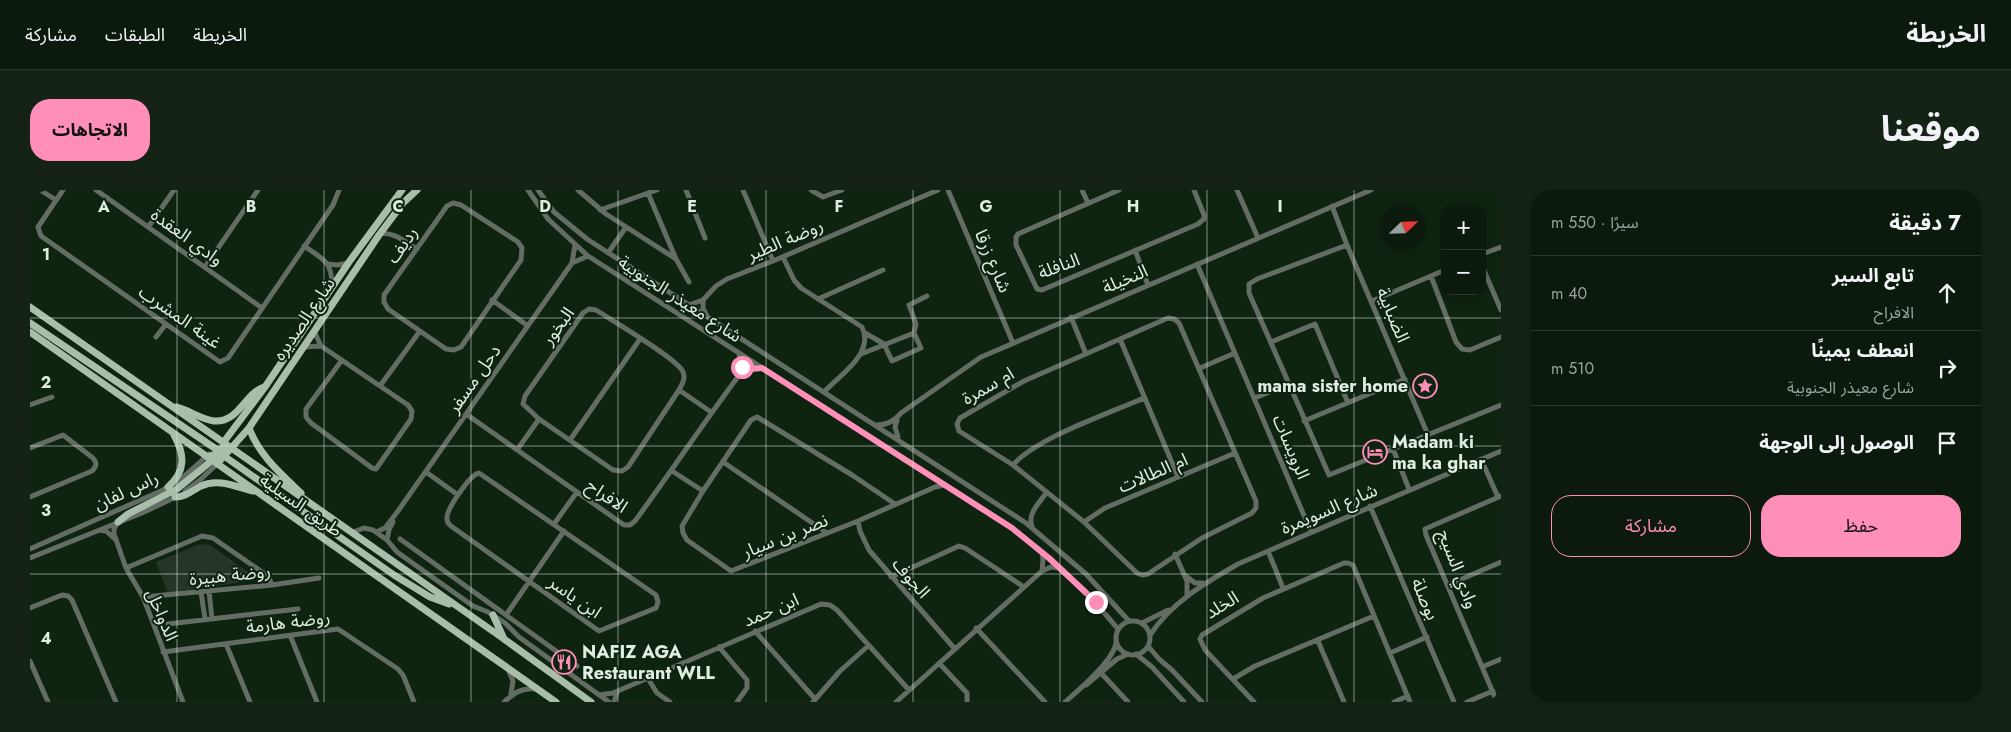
<!DOCTYPE html>
<html lang="ar">
<meta charset="utf-8">
<style>
:root{--surface:#0b1a0d;--page:#142316;--text:#f1f3f6;--muted:#9aa19d;--line:#2b382e;--accent:#ff8eb9}
body{margin:0;font-family:Jost,"Noto Sans Arabic",sans-serif;background:var(--page);color:var(--text);direction:rtl}
.controls{position:absolute;right:15px;top:15px;display:grid;overflow:hidden;border-radius:10px;box-shadow:0 2px 8px #0003}
.controls button{width:45px;height:45px;display:grid;place-items:center;padding:0;border:0;border-bottom:1px solid var(--line);background:var(--surface);color:var(--text);font:25px sans-serif}
.compass{position:absolute;left:1351px;top:15px;width:45px;height:45px;border-radius:50%;background:var(--surface);box-shadow:0 2px 8px #0003;rotate:67deg}
.stop{position:absolute;width:15px;height:15px;margin:-11px;border:4px solid #ff8eb9;border-radius:50%;background:#fff}
.stop.end{background:#ff8eb9;border-color:#fff;box-shadow:0 1px 5px #0008}
.list{margin:0;padding:0;list-style:none}
h2{display:flex;justify-content:space-between;align-items:center;height:65px;margin:0;padding:0 20px;font-size:21px}
h2 small{font-size:16px;font-weight:400;color:var(--muted)}
.list li{display:grid;grid-template-columns:32px 1fr auto;gap:15px;align-items:center;box-sizing:border-box;height:75px;padding:0 20px;border-top:1px solid var(--line)}
.list b{display:block;font-size:19px;white-space:nowrap}
.list p{margin:0;font-size:16px;white-space:nowrap;color:var(--muted)}
.list em{font-size:16px;font-style:normal;color:var(--muted)}
.actions{display:flex;gap:10px;padding:15px 20px}
.actions a{flex:1;padding:11px 0;border:1px solid var(--accent);border-radius:20px;text-align:center;font-size:18px;color:var(--accent)}
.actions .main{background:var(--accent);color:#111}
.icon{flex:none;width:28px;height:28px;fill:none;stroke:currentColor;stroke-width:2;stroke-linecap:round;stroke-linejoin:round}
.map{position:relative;flex:none;width:1471px;height:512px;overflow:hidden;direction:ltr;border-radius:20px}
header{display:flex;align-items:center;gap:30px;box-sizing:border-box;height:70px;padding:0 25px;background:var(--surface);border-bottom:1px solid var(--line)}
header strong{font-size:24px}
nav{display:flex;gap:28px;margin-inline-start:auto;font-size:18px}
.intro{display:flex;align-items:center;justify-content:space-between;box-sizing:border-box;height:120px;padding:0 30px}
h1{margin:0;font-size:35px}
.button{padding:12px 22px;border-radius:20px;background:var(--accent);color:#111;font-size:18px;font-weight:700}
main{display:flex;gap:30px;padding:0 30px}
aside{flex:1;background:var(--surface);border-radius:20px;box-shadow:0 2px 8px #0003}
.map>svg:first-child{display:block}
</style>
<header>
<strong>الخريطة</strong>
<nav><a>الخريطة</a><a>الطبقات</a><a>مشاركة</a></nav>
</header>
<div class="intro"><h1>موقعنا</h1><a class="button">الاتجاهات</a></div>
<main>
<aside>
<h2>7 دقيقة<small>سيرًا · 550 m</small></h2>
<ul class="list">
<li><svg class="icon" aria-label="ahead" viewBox="0 0 24 24"><path d="M12 20V5M6 11l6-6 6 6"/></svg><div><b>تابع السير</b><p>الافراح</p></div><em>40 m</em></li>
<li><svg class="icon" aria-label="right" viewBox="0 0 24 24"><path d="M7 20v-9h11M14 6l5 5-5 5"/></svg><div><b>انعطف يمينًا</b><p>شارع معيذر الجنوبية</p></div><em>510 m</em></li>
<li><svg class="icon" aria-label="arrive" viewBox="0 0 24 24"><path d="M6 21V4h12l-3 4 3 4H6"/></svg><div><b>الوصول إلى الوجهة</b></div></li>
</ul>
<div class="actions"><a class="main">حفظ</a><a>مشاركة</a></div>
</aside>
<div class="map">
<svg width="1471" height="512" viewBox="0 0 1471 512">
<rect width="100%" height="100%" fill="#0f2311"/>
<path fill="#273528" d="M170,354l10,1 44,31 1,4 -87,13 -12,-31z"/>
<g fill="none" stroke-linecap="round" stroke-linejoin="round">
<path stroke="#636d63" stroke-width="5" d="M10,0l16,10
M33,0l-25,37 3,9 179,126 8,-4 105,-153 6,-15
M66,0l166,118
M498,0l20,29 40,37 424,272c39,31 75,63 106,101
M508,0l16,22 33,27 439,284 60,51 43,47
M548,0l28,24 70,45
M627,0l-9,3 28,66 13,23
M656,0l19,48
M713,0l30,71
M781,0l12,7 19,-7
M918,0l65,153
M1052,0l6,13
M1089,0l-101,44 -2,3v8l21,44 5,1 156,-66 6,-5v-4l-10,-25
M1207,0l21,48
M1469,0l2,6
M423,13l8,2 57,37 4,6 -1,12 -60,87 -7,3 -8,-1 -58,-40 -4,-7v-7l63,-89z
M1302,16l15,39 81,190
M570,20l48,-17
M119,36l25,-36
M349,44c15,-3 26,8 38,15
M1317,55l-90,34 -8,5v9l80,182 172,-70
M274,56c17,12 30,16 27,40
M1105,60l13,35
M578,63l18,-26
M1452,64l19,-7
M753,67l11,23 7,8 61,39c13,26 -22,48 -38,65
M542,73l16,-7
M298,74l9,1 12,-2
M1167,74l114,268
M1452,76l19,44
M175,77l53,-77
M1401,86l25,66 6,7 8,1 31,-13
M788,109l65,-29
M462,110l36,26
M673,110v8l4,8
M1342,111l73,-31
M659,115l14,-5 13,-14 11,-7 46,-18 165,-71
M559,119l7,1c14,9 83,50 87,62 3,7 -1,12 -4,18l-51,77 -6,4 -9,-1 -74,-51 -16,-15 2,-8 58,-83z
M1041,127l15,37
M1138,128l6,1 5,4 77,178v7l-4,5 -50,25 -54,36 -6,1 -5,-2 -53,-51 -71,-57 -54,-34 -2,-7 3,-6 64,-37z
M284,141l7,15 87,59 4,6 -1,8 -35,50 -4,-1 -61,-45 -5,-6v-8l36,-49
M835,143l19,11 8,17 29,-13 -7,-15 2,-9 -7,-19 18,-9
M126,147l10,-13
M1090,149l58,138
M1241,152l44,-18 33,79
M274,157l17,-1
M831,164l53,-21
M1170,178l35,-15
M710,184l9,-5 12,-1
M350,196l40,-55
M649,200l32,22
M1225,208l33,-14
M0,215l22,-8
M436,224l158,111h6l5,-4c36,-49 69,-99 105,-147l2,-7 -3,-13
M867,230l-2,7 3,10
M1274,231l101,-42
M845,235c12,0 18,-3 26,-12l80,-56 390,-167
M540,250l70,-101
M0,258l33,-13 30,23c4,5 4,8 -1,13l-62,26
M1363,259l16,40
M487,260l22,-31
M1451,269l17,38
M693,272l104,71
M983,275c23,-27 97,-52 131,-67
M642,281l31,20
M396,282l32,23
M449,283l177,122 2,7 -2,6 -57,23 -148,-105c-3,-3 -4,-3 -4,-7 -1,-10 23,-44 32,-46z
M155,301l15,-11 17,-16
M865,314l-43,-29 -95,-58 -6,3 -48,71 -21,35 1,7 4,7 44,31 127,-50 77,-34 9,-2
M1340,316l84,196
M828,331l2,10 9,19 85,98
M88,332l-4,7v5l12,34 17,29 9,23 31,82
M1054,332l21,-14 130,-55
M524,334l23,-32
M1002,336c-5,-12 8,-24 15,-34
M69,340l7,1 9,8
M323,342l11,-4 9,2 14,10 10,12 76,54 15,6 17,11 14,14 90,65
M346,342l9,-4 13,-17 174,-248 3,-18
M370,349l177,127
M357,350l2,-10 4,-8
M0,359l133,-59 18,-11 28,-25
M1238,361l15,37
M1012,362l1,7 -1,12
M1145,364l12,27v15
M0,368l112,-45 36,-17
M96,378l76,-32 11,2 55,38 4,9
M1156,386l9,7h8
M861,387l68,-31 6,2 59,39
M1418,395l53,-23
M179,401l3,28
M171,402l4,27
M113,407l129,-12 47,-7
M0,418l32,-13 6,1 4,4 44,102
M476,425l58,-84
M1086 448a17 17 0 1 1 34 0a17 17 0 1 1-34 0Z
M1112,433l26,-13
M138,434l130,-15
M946,438l69,74
M725,441l60,68
M260,445l27,67
M1120,445c22,-33 55,-52 88,-71l263,-113
M1288,451l26,61
M196,454l24,58
M1118,456l11,13 13,11 30,32
M689,457l28,33v8l-10,14
M133,462l175,-23 60,40 5,6 11,27
M1360,463l37,-16
M1106,464l16,13 32,35
M0,471l18,41
M909,473l28,30v9
M1452,477l19,-8
M478,479l5,12 -2,13
M1071,483l27,29
M617,487l10,16 13,9
M1203,489l22,-13 119,-50
M1056,495l31,-26 11,-5
M569,505l14,-2 208,-89 9,1 7,5 72,80
M474,512c10,-9 18,-15 32,-13
M584,512l3,-10
M783,512l27,-31 28,-25
M866,512l146,-131 9,-4 9,1
M1035,512c14,-12 50,-42 51,-60
M1224,512l-49,-52 -5,-11 2,-4 61,-37 81,-35h4l5,2 57,137
M1364,512l14,-6
M1437,512l26,-11
M1467,512l-71,-167 -1,-6 76,-33"/>
<path stroke="#a9beaa" stroke-width="7" d="M0,117l474,332 87,63
M0,133l186,126h16
M0,142l526,370
M146,217c13,3 24,12 38,14 25,2 30,-27 50,-34
M219,238c10,27 31,45 52,65
M193,253l42,-56 84,-125 53,-72
M177,267l9,-3 8,2 170,119 36,22 19,7
M187,274l32,-36 130,-193 24,-32 14,-13
M138,297c18,-16 17,-32 6,-52
M145,307c10,0 17,-6 26,-11 17,-8 35,1 52,5
M88,332l10,-8 49,-25 38,-31
M463,425l11,24"/>
</g>
<g fill="none" stroke-linecap="round" stroke-linejoin="round">
<path stroke="#ff8eb9" stroke-width="6" d="M712,177l-2,7 10,-5 12,-1 250,160 37,30 47,44"/>
</g>
<path fill="none" stroke="#e0ede1" stroke-width="1" stroke-opacity="0.55" d="M147,0v512M294,0v512M441,0v512M588,0v512M736,0v512M883,0v512M1030,0v512M1177,0v512M1324,0v512M0,128h1471M0,256h1471M0,384h1471"/>
<defs>
<g id="sight-ring" transform="scale(1.25)"><circle r="9.5" fill="#0f2311" stroke="#ff8eb9" stroke-width="1.5"/><path d="M0-6L1.8-2.2L6-1.7L2.9 1.2L3.7 5.4L0 3.3L-3.7 5.4L-2.9 1.2L-6-1.7L-1.8-2.2Z" fill="#ff8eb9"/></g>
<g id="hotel-ring" transform="scale(1.25)"><circle r="9.5" fill="#0f2311" stroke="#ff8eb9" stroke-width="1.5"/><path d="M-6-4.5h1.5V1H6V5H4.5V3h-9V5H-6ZM-4 0a1.8 1.8 0 1 1 3.6 0ZM.5 0V-2.5h3Q6-2.5 6 0Z" fill="#ff8eb9"/></g>
<g id="restaurant-ring" transform="scale(1.25)"><circle r="9.5" fill="#0f2311" stroke="#ff8eb9" stroke-width="1.5"/><path d="M-5-6h1v4h1v-4h1v4h1v-4h1v5L-1.5 .5V6h-2V.5L-5-1ZM5-6V6H3V1.5H1.5Q1.5-4 5-6Z" fill="#ff8eb9"/></g>
</defs>
<g fill-rule="evenodd">
<use href="#sight-ring" x="1395" y="196"/>
<use href="#hotel-ring" x="1345" y="262"/>
<use href="#restaurant-ring" x="534" y="472"/>
</g>
<g text-anchor="middle" dominant-baseline="central" stroke-width="4" stroke-linejoin="round" paint-order="stroke">
<g font-size="18" fill="#e0ede1" stroke="#0f2311">
<text transform="translate(157 47) rotate(36)">وادي العقدة</text>
<text transform="translate(755 50) rotate(-23)">روضة الطير</text>
<text transform="translate(372 55) rotate(-55)">رديف</text>
<text transform="translate(963 71) rotate(67)">شارع زرقا</text>
<text transform="translate(1029 76) rotate(-20)">النافلة</text>
<text transform="translate(1095 89) rotate(-23)">النخيلة</text>
<text transform="translate(650 109) rotate(33)">شارع معيذر الجنوبية</text>
<text transform="translate(1363 125) rotate(67)">الضبابية</text>
<text transform="translate(150 127) rotate(35)">غينة المشرب</text>
<text transform="translate(274 129) rotate(-56)">شارع الصديره</text>
<text transform="translate(528 136) rotate(-54)">البخور</text>
<text transform="translate(444 189) rotate(-55)">دحل مسفر</text>
<text transform="translate(958 196) rotate(-30)">ام سمرة</text>
<text transform="translate(1261 257) rotate(67)">الرويسات</text>
<text transform="translate(1123 283) rotate(-23)">ام الطالات</text>
<text transform="translate(96 301) rotate(-25)">راس لفان</text>
<text transform="translate(577 306) rotate(34)">الافراح</text>
<text transform="translate(271 315) rotate(35)">طريق السيلية</text>
<text transform="translate(1299 319) rotate(-23)">شارع السويمرة</text>
<text transform="translate(755 346) rotate(-22)">نصر بن سيار</text>
<text transform="translate(1428 379) rotate(69)">وادي السيج</text>
<text transform="translate(200 385) rotate(-6)">روضة هبيرة</text>
<text transform="translate(881 388) rotate(49)">الجوف</text>
<text transform="translate(545 407) rotate(35)">ابن ياسر</text>
<text transform="translate(1395 409) rotate(67)">بوصلة</text>
<text transform="translate(1192 415) rotate(-31)">الخلد</text>
<text transform="translate(741 420) rotate(-23)">ابن حمد</text>
<text transform="translate(132 425) rotate(67)">الدواخل</text>
<text transform="translate(258 432) rotate(-7)">روضة هارمة</text>
</g>
<g font-size="18" font-weight="bold" fill="#e0ede1" stroke="#0f2311" text-anchor="start">
<text x="1378" y="196" text-anchor="end">mama sister home</text>
<text x="1362" y="252">Madam ki<tspan x="1362" dy="21">ma ka ghar</tspan></text>
<text x="552" y="462">NAFIZ AGA<tspan x="552" dy="21">Restaurant WLL</tspan></text>
</g>
</g>
<g font-size="16" text-anchor="middle" font-weight="bold" fill="#e0ede1" stroke="#0f2311" stroke-width="4" stroke-linejoin="round" paint-order="stroke">
<text x="74" y="22">A</text>
<text x="221" y="22">B</text>
<text x="368" y="22">C</text>
<text x="515" y="22">D</text>
<text x="662" y="22">E</text>
<text x="809" y="22">F</text>
<text x="956" y="22">G</text>
<text x="1103" y="22">H</text>
<text x="1250" y="22">I</text>
<text x="16" y="70">1</text>
<text x="16" y="198">2</text>
<text x="16" y="326">3</text>
<text x="16" y="454">4</text>
</g>
</svg>
<div class="controls">
<button>+</button>
<button>−</button>
</div>
<svg class="compass" viewBox="-18 -18 36 36"><path d="M0-13l5 13h-10z" fill="#e53935"/><path d="M0 13l5-13h-10z" fill="#9aa19d"/></svg>
<div class="stop" style="left:712px;top:177px"></div>
<div class="stop end" style="left:1066px;top:412px"></div>
</div>
</main>
